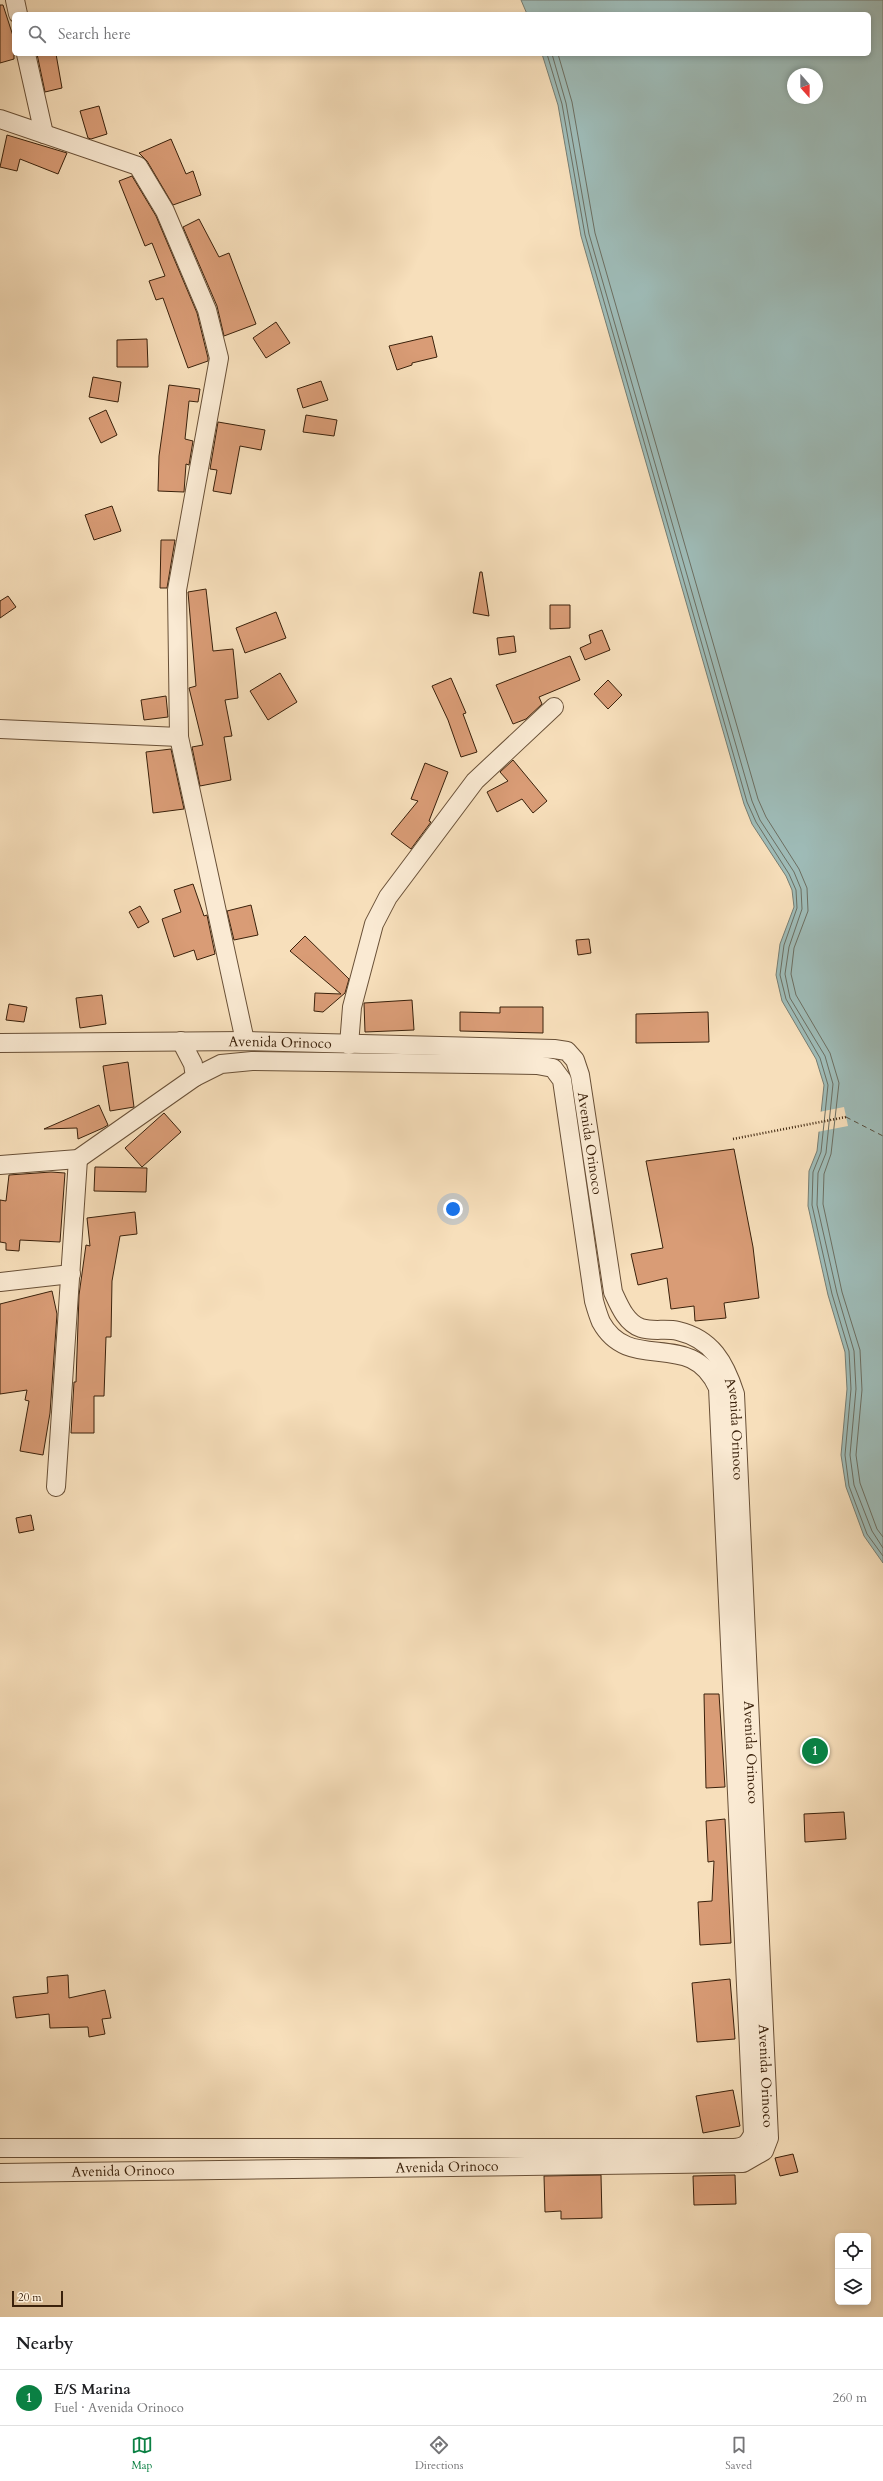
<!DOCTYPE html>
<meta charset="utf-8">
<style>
:root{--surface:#fff;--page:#f6f6f6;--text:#202124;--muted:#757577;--line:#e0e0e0;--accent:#0b8043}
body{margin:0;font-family:Cardo,serif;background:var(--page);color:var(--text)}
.controls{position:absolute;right:12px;bottom:12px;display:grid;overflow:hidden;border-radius:6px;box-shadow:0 2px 6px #0003}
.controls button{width:36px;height:36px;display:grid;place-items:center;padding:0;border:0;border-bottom:1px solid var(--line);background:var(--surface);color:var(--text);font:20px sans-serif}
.compass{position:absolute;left:787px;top:68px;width:36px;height:36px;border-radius:50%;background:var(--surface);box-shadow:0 2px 6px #0003;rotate:159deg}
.scale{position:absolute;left:12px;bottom:10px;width:51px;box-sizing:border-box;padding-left:4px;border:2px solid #3a210b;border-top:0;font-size:11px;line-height:14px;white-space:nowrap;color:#3a210b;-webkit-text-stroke:3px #faead3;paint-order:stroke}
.you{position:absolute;left:453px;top:1209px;width:14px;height:14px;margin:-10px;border:3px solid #fff;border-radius:50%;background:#1a73e8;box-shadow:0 0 0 6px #1a73e833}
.badge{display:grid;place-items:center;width:26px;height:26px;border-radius:50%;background:var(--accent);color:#fff;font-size:13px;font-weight:700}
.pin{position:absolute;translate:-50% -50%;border:2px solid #fff;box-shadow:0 1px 4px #0006}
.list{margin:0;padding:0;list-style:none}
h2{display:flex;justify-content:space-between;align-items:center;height:52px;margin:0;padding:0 16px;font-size:17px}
h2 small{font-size:13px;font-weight:400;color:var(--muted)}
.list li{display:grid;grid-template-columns:26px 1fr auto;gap:12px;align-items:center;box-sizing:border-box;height:56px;padding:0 16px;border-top:1px solid var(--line)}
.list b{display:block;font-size:15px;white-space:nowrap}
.list p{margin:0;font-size:13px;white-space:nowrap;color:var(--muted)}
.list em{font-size:13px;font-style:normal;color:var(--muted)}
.icon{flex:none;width:22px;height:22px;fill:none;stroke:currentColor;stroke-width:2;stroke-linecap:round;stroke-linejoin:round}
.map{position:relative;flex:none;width:883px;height:2317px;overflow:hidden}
.search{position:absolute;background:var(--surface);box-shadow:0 2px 6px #0003;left:12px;right:12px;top:12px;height:44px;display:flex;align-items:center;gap:10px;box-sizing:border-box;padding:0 14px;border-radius:6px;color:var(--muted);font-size:15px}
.sheet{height:108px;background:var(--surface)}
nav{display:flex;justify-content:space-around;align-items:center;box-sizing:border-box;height:56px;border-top:1px solid var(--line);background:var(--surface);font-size:11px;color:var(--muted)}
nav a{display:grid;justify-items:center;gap:2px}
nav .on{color:var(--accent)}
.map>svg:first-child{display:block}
</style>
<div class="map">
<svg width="883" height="2317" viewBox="0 0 883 2317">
<rect width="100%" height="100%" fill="#f7dfbb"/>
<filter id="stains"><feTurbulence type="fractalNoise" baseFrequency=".005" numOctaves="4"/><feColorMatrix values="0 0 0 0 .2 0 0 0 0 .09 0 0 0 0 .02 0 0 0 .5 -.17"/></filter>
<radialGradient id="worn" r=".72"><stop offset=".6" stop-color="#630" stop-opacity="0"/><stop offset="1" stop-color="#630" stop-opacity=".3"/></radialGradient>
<path fill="#9ebbb7" stroke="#767d72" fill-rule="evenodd" d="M521,0h362v1563l-19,-27 -18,-49 -5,-32 6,-66 -2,-37 -17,-57 -20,-89 1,-35 8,-20 7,-66 -8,-26 -34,-58 -6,-26 4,-31 14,-37 -2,-17 -6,-14 -34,-52 -8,-20 -163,-568 -23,-131 -16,-51h327v-40h-342zM793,74h24v24h-24z"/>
<path fill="#f7dfbb" d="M844,1107l4,19 -31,6 2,-20z"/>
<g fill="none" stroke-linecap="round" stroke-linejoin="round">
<path stroke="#6c6e61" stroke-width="1" d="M547,54l15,50 23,131 162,567 9,20 33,52 7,16 1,18 -13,37 -4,30 6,24 34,59 8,27 -7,67 -8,20 -1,33 20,89 17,57 2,38 -6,66 4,31 18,48 16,22
M552,54l14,49 23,131 163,567 8,19 34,52 7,17 1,20 -13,38 -4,27 5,24 35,58 8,28 -7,69 -8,20 -1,32 20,88 17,58 2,38 -6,66 4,30 18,46 11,17
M558,54l14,48 23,131 163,566 8,18 33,52 8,19 1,23 -14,37 -3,26 5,21 34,58 9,30 -8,71 -7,20 -1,30 19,88 18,58 2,40 -6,65 4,28 17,46 6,8"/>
<path stroke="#584f3f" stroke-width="1" stroke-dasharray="5 4" stroke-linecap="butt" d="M846,1117l37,19"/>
</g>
<path fill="#d99c76" stroke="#3a210b" d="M0,5h3l11,34v20l-14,4z
M37,54h19l6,34 -17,4z
M99,106l8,28 -16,5 -3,-1 -8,-27z
M7,135l60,18 -9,21 -38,-15 -3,12 -17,-4z
M171,139l15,35 7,-3 8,24 -28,10 -26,-44 -8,-8z
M132,176l24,40 41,97 11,45v3l-20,7 -25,-70 -7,2 -7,-19 16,-5 -13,-33 -7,3 -26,-65z
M199,219l20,38 10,-4 27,71 -32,12 -7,-30 -34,-79z
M276,322l14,21 -24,15 -13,-20z
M432,336l5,21 -25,6v2l-15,5 -8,-24z
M147,339l1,28h-31v-27z
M93,377l28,5 -3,20 -29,-5z
M321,381l7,19 -25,8 -6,-19z
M169,385l31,4 -2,13 -9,-1 -4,38 8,2 -4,24 -3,-1 -2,28 -26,-1 1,-35z
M106,410l11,25 -16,8 -12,-25z
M306,415l31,5 -3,16 -31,-4z
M218,422l47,8 -4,20 -21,-4 -9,48 -18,-3 4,-21 -7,-1z
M112,506l9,25 -27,9 -9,-25z
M161,540h14l-8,48h-7z
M480,572h2l7,44 -16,-3z
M206,589l7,62 20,-2 5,49 -13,2 7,36 -8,1 7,43 -31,6 -8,-39 11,-2 -14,-57 7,-2 -8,-94z
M8,596l8,11 -16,11v-17z
M550,605h20v23l-20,1z
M276,612l10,26 -41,15 -9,-25z
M602,630l8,20 -25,10 -5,-12 11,-5 -2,-8z
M514,636l2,16 -17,3 -2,-17z
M570,656l10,24 -41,17 3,7 -16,15 -13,5 -17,-39z
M280,673l17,29 -29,18 -18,-29z
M451,678l15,35 -3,1 14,38 -16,5 -13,-37 -16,-34z
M608,680l14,15 -14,14 -14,-15z
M166,696l2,21 -24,3 -3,-20z
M171,749l13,60 -31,4 -7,-61z
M513,760l34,41 -14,12 -11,-14 -25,13 -10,-20 21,-11 -8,-9z
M425,763l23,9 -19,49 2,1 -20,27 -20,-15 27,-33 -7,-2z
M193,884l11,32 3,-1 8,39 -18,6 -3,-10 -20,7 -12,-38 19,-7 -7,-22z
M251,905l7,30 -24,5 -7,-29z
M140,906l9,16 -11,6 -9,-16z
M305,936l44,43 -4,14 -22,19 -9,-1 1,-18 26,1 -51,-43z
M589,939l2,14 -13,2 -2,-15z
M102,995l4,29 -26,4 -4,-30z
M412,1000l2,30 -49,2 -1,-29z
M9,1004l18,3 -3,15 -18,-2z
M500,1007h43v26l-83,-2v-19l40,1z
M708,1012l1,30 -73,1v-29z
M128,1062l6,45 -24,4 -7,-45z
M99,1105l9,20 -5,3 -25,11 -1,-11 -33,1z
M164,1113l17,19 -39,35 -17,-19z
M734,1149l19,98 6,51 -35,5 2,15 -31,3 -1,-15 -23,3 -4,-31 -29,7 -7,-31 32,-6 -17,-87z
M95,1167l52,1 -1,24 -52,-1z
M51,1172l14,1 -5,69 -40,-2 -1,11 -13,-1v-7l-6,-1v-42l6,1 3,-26z
M135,1212l2,22 -17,2 -8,45 -1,56h-5l-2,59h-10v37h-23l3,-51h2l3,-87 7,-50 4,1 -3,-28z
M52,1291l5,23 -7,99 -7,42 -23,-4 9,-50 -4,-1 2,-10 -27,4v-90z
M31,1515l3,15 -15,3 -3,-15z
M704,1694h15l6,93 -19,1z
M844,1812l2,27 -41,3 -1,-28z
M725,1819l6,124 -31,2 -2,-43 14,-1 2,-40 -6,1 -2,-41z
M68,1975l1,23 36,-8 6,28 -9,1 3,15 -16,3 -1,-10 -38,1 -1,-14 -33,4 -3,-21 35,-4 -1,-16z
M730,1979l5,60 -38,3 -5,-59z
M733,2090l7,36 -37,7 -7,-37z
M793,2154l5,18 -18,4 -5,-18z
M601,2175l1,43 -41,1v-8l-16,1 -1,-36z
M735,2175l1,29 -42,1 -1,-29z"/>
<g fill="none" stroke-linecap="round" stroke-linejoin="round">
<g stroke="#695037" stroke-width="20">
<g id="minor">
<path d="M15,0l3,14"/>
<path d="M26,54l18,80"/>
<path d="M0,119l138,47 27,45 42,99 12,48 -42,232 2,147 66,304"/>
<path d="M0,729l179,8"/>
<path id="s1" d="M0,1043l245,-2 309,8 13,2 8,9 5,15 33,217c6,13 13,31 28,36 12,4 25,0 37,3 34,8 47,32 57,63l34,744 -5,13 -21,12 -743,10"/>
<path d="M349,1045l3,-38 22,-83 14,-27 87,-116 79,-74"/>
<path d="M0,1165l78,-6 117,-82 -2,-13 -12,-23"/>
<path d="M0,1282l71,-8"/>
<path d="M56,1487l22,-328"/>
<path d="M0,2148h734c11,-1 14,-4 19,-14l-35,-746c-27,-61 -88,-13 -117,-66 -3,-7 -5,-14 -7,-21l-32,-221 -9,-12 -16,-3 -285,-4 -31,3 -26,13"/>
</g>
</g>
<path stroke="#3a210b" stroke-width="2.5" stroke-dasharray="1 2" stroke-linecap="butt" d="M733,1139l113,-22"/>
<use href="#minor" stroke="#faead3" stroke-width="18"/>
</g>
<g text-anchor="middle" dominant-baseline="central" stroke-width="3.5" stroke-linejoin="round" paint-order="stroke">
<g font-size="14" fill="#3a210b" stroke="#faead3">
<text stroke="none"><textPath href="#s1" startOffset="280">Avenida Orinoco</textPath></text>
<text stroke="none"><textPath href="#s1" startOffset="664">Avenida Orinoco</textPath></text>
<text stroke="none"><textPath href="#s1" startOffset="1023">Avenida Orinoco</textPath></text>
<text stroke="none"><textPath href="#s1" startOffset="1347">Avenida Orinoco</textPath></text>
<text stroke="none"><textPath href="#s1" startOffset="1671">Avenida Orinoco</textPath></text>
<text transform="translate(447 2167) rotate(-1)">Avenida Orinoco</text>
<text transform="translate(123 2171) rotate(-1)">Avenida Orinoco</text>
</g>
</g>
<rect width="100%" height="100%" filter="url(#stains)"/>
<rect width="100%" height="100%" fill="url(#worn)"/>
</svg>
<div class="controls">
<button><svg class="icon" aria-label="locate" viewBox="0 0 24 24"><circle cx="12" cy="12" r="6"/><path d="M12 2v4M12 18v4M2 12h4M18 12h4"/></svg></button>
<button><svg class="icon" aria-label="layers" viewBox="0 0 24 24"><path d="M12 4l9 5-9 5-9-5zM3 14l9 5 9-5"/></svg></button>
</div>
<svg class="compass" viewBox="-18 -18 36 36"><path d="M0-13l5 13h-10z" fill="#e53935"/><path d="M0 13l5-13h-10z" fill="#757577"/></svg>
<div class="scale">20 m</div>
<div class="you"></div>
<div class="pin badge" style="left:815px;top:1751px">1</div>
<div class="search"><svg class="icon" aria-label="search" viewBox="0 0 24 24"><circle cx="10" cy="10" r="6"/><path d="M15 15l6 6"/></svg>Search here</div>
</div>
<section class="sheet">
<h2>Nearby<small></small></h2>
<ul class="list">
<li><span class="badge">1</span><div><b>E/S Marina</b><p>Fuel · Avenida Orinoco</p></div><em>260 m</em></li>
</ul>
</section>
<nav>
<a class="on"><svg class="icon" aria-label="map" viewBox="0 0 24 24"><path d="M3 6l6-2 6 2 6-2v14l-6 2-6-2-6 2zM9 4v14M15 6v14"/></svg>Map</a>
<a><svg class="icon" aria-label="directions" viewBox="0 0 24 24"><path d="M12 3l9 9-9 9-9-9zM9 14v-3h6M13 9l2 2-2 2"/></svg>Directions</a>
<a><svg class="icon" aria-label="saved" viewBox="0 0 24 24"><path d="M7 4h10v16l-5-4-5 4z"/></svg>Saved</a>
</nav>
